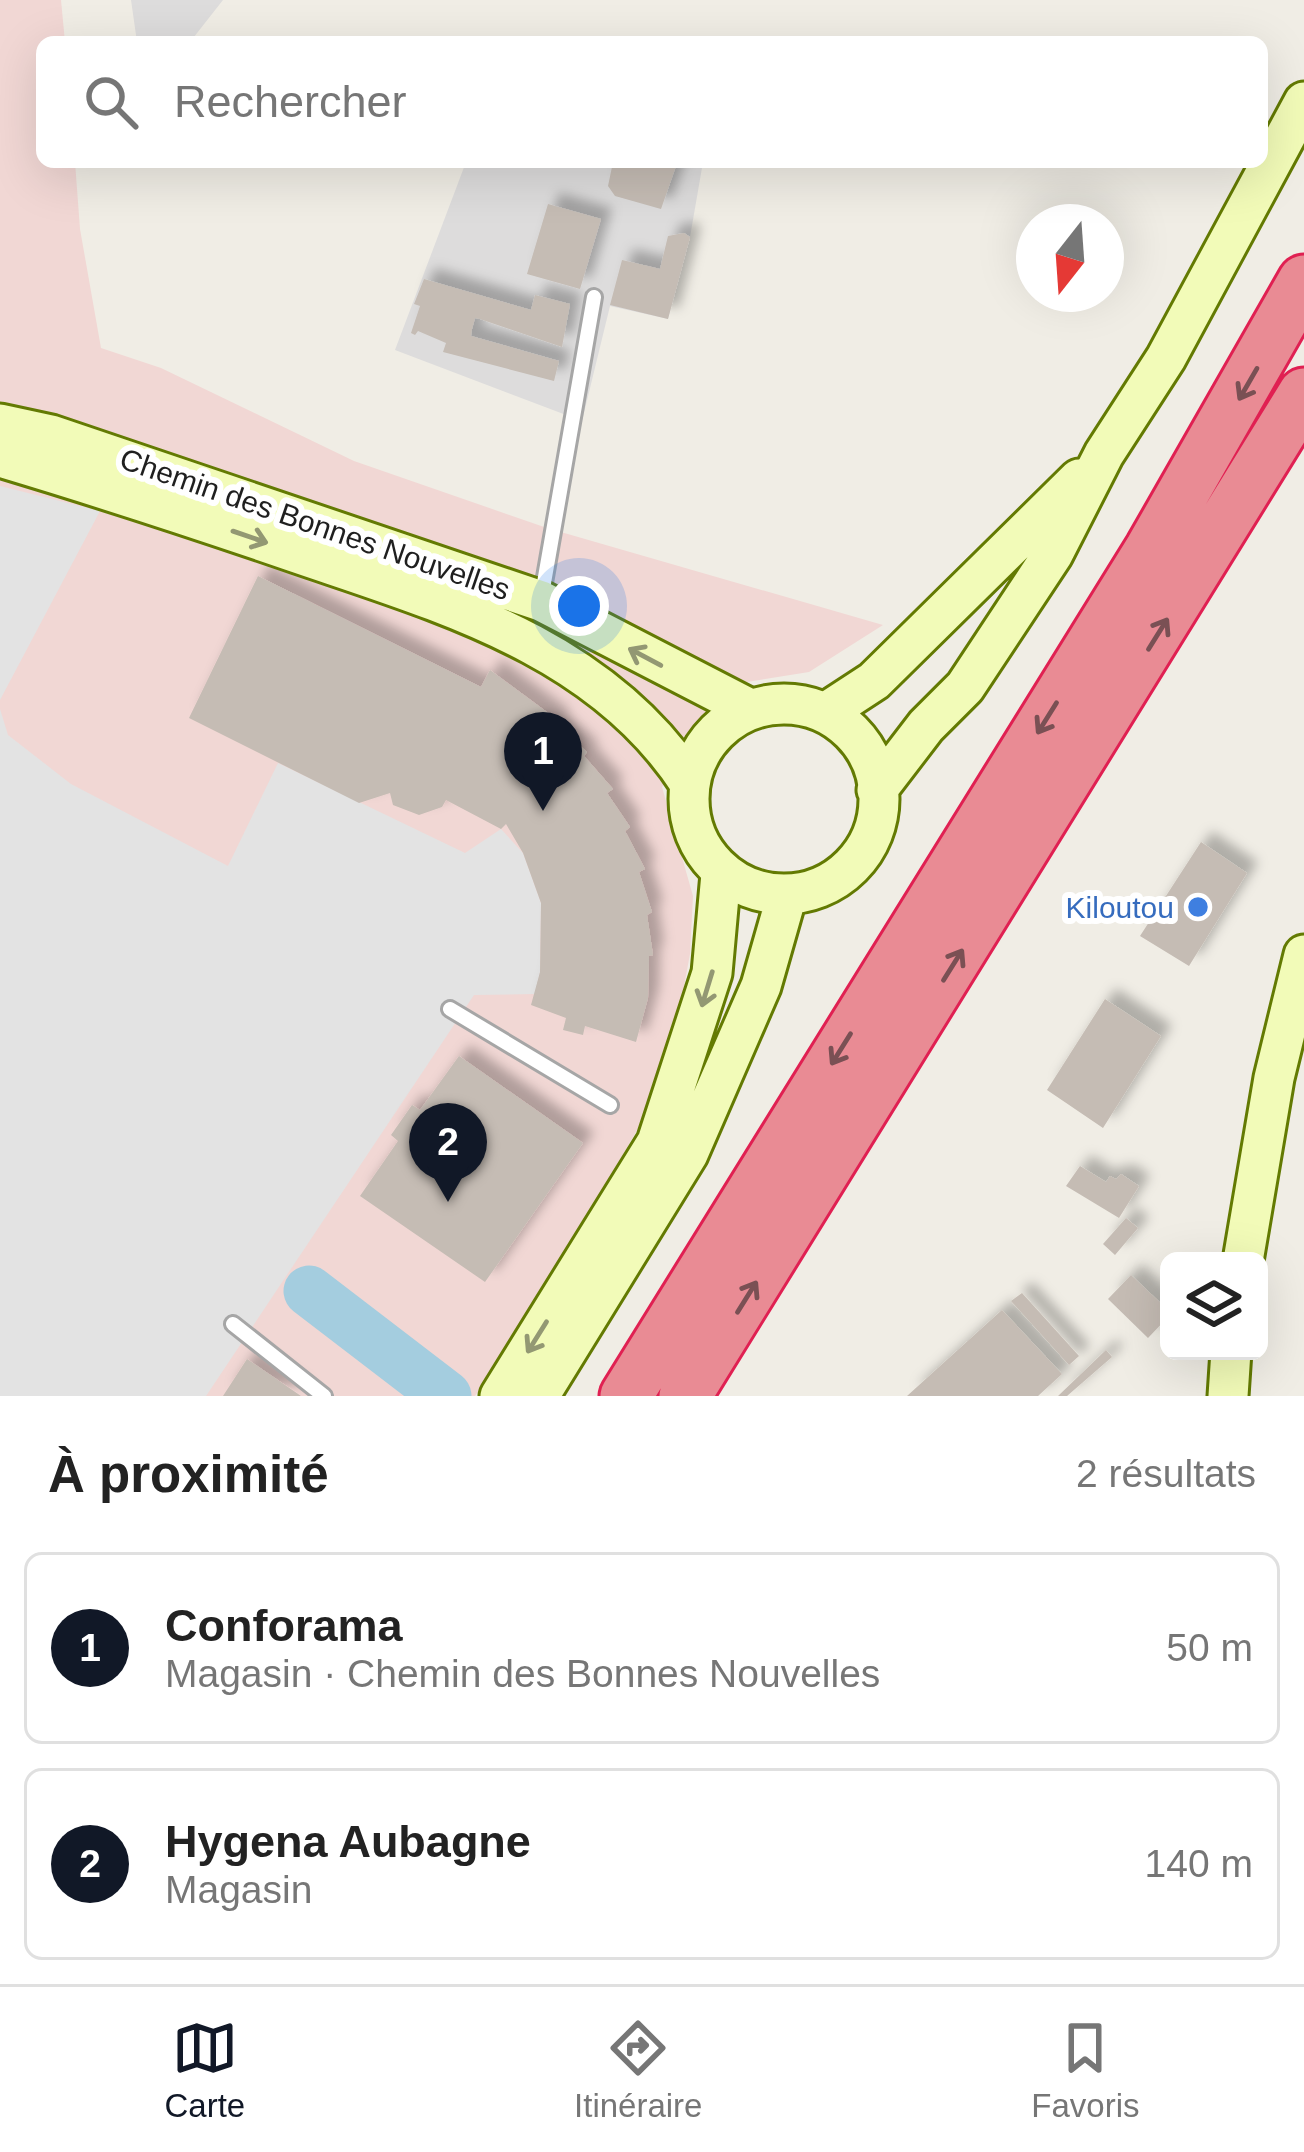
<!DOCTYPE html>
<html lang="fr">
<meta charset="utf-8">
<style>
:root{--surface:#fff;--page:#f6f6f6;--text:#222;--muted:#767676;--line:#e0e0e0;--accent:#111827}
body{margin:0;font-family:Arial,sans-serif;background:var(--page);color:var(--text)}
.controls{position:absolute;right:36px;bottom:36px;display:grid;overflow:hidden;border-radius:18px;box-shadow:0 12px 48px #0002}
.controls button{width:108px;height:108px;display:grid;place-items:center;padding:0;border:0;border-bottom:3px solid var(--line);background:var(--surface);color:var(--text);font:60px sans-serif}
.compass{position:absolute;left:1016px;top:204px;width:108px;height:108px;border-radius:50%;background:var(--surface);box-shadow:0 12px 48px #0002;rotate:197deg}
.you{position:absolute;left:579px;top:606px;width:42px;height:42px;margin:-30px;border:9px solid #fff;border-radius:50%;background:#1a73e8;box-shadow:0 0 0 18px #1a73e833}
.badge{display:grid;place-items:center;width:78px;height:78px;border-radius:50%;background:var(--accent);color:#fff;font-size:39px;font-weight:700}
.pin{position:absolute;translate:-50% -99px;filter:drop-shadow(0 3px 6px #0008)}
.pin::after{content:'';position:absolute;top:63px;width:42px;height:36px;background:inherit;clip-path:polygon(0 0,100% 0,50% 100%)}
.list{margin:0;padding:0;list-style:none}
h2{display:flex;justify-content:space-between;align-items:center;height:156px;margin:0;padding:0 48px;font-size:51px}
h2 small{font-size:39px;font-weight:400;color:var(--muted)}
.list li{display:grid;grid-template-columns:78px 1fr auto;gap:36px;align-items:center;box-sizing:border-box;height:192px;margin:0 24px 24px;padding:0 24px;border:3px solid var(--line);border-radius:18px}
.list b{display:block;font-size:45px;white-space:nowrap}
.list p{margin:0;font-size:39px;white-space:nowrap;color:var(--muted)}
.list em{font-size:39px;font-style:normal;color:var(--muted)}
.icon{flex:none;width:66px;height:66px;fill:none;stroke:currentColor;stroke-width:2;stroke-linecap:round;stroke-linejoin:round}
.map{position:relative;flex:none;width:1304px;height:1396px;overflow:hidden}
.search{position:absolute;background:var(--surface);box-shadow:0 12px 48px #0002;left:36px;right:36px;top:36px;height:132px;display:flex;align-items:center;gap:30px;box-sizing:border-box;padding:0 42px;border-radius:18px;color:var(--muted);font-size:45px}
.sheet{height:588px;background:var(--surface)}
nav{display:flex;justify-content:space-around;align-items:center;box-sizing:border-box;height:168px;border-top:3px solid var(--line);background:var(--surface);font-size:33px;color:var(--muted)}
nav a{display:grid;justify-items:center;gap:6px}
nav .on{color:var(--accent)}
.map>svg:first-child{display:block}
</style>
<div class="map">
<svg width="1304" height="1396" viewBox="0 0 1304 1396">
<defs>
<filter id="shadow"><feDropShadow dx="11" dy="-11" stdDeviation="6" flood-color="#0004"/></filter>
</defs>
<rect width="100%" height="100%" fill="#f0ede5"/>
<path fill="#dddcdc" d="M131,0h92l-33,42h-53z
M466,162h237l-13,75 -22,82 -58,-13 -28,115 -187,-71z"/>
<path fill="#f1d7d4" d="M0,0h61l4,42h-23v120h33l5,67 21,119 60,20 193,93 193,67 336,97 -74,47 -68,11 -79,104 31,109 -3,58 -11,59 -26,89 -114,200 -64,94h-475z"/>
<path fill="#e3e3e3" d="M0,486l100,25 -100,189z
M0,709l8,26 63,49 157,82 50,-103 187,90 36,-24 22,24 18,50 -1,69 -5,22 -61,1 -268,401h-206z"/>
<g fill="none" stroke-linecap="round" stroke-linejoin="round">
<path stroke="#a4cddf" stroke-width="51" d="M309,1291l137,105"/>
</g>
<path fill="#c5bcb4" filter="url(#shadow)" d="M613,162l64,1 -16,46 -46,-13 -7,-10z
M548,204l53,15 -21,70 -53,-15z
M684,233l6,4 -22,82 -58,-14 12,-45 38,9 8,-33z
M424,279l107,31 4,-15 35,9 -8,43 -82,-28 -5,-1 -3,11 -1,7 88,25 -5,20 -111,-29 3,-9 -28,-12 -3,4 -4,-2 9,-27 -6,-2z
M258,576l223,111 9,-17 69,51 -3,4 31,27 -3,4 29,33 -6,4 23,34 -5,4 20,38 -6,3 13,40 -5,3 6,40 -4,1 -1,42 -12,44 -51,-16 -2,9 -20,-5 3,-12 -35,-13 9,-33 1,-69 -18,-50 -17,-29 -5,5 -55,-29 -4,7 -23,8 -26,-10 -3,-12 -31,10 -170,-85z
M1201,842l46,31 -58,93 -49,-30z
M1105,999l56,37 -58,92 -56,-38z
M459,1056l124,87 -98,139 -125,-86 38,-55 -7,-6 21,-30 8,5z
M1080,1166l26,16 4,-6 6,3 5,-5 18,12 -20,32 -53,-32z
M1126,1218l12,10 -23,27 -12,-11z
M1131,1275l38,36v5l-21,22 -40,-39z
M1022,1293l57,63 -10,9 -58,-64z
M1002,1310l60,64 -24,22h-131z
M1106,1350l6,7 -45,39h-9z
M247,1359l54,37h-78z"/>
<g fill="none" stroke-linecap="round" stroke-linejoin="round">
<g stroke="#a6a6a6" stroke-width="20">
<path id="lane" d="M541,600l53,-303
M450,1009l160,96
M233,1324l91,72"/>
</g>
<g stroke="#637a02" stroke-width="45">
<path id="secondary" d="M0,424l51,11 490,166 209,108
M0,457c100,30 198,62 297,96 146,50 305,94 393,231
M689 799a95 95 0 1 1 190 0a95 95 0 1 1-190 0Z
M825,713l49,-32 205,-202
M877,790l49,-64 39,-39 88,-133 51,-100 62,-96 138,-256
M1243,1261l31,-183 30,-123
M500,1396l157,-254 55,-169 9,-99
M539,1396l149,-242 73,-168 26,-91
M1228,1396l3,-45"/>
</g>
<g stroke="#e02052" stroke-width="57">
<path id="highway" d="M626,1396l525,-847 153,-268
M685,1396l619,-1002"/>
</g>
<use href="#lane" stroke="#fff" stroke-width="14"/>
<use href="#secondary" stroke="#f2fbb8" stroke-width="39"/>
<use href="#highway" stroke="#e98b94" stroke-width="51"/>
</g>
<defs><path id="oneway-shaft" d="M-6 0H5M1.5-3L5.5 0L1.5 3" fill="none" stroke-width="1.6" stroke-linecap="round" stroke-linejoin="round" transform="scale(3)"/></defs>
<g stroke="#7a5054">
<use href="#oneway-shaft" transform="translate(1248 384) rotate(120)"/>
<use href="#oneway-shaft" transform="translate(1158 634) rotate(-58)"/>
<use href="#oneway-shaft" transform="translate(1047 718) rotate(122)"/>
<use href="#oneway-shaft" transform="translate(953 965) rotate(-58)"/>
<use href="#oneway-shaft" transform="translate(841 1049) rotate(122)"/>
<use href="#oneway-shaft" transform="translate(747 1297) rotate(-58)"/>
</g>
<g stroke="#939873">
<use href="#oneway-shaft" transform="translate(250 537) rotate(19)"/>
<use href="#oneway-shaft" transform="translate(645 657) rotate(-152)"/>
<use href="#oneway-shaft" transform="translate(707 989) rotate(107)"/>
<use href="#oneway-shaft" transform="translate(537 1337) rotate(122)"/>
</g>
<circle fill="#3f7fe0" stroke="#fff" stroke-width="4.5" cx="1198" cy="907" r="12"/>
<g text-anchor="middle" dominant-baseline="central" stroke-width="12" stroke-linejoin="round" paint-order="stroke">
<g font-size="30" fill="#1f1f1f" stroke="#fff">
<text transform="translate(315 524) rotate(19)">Chemin des Bonnes Nouvelles</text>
</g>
<g font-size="30" fill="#366cbe" stroke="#fff" text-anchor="end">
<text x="1174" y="907">Kiloutou</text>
</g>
</g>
</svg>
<div class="controls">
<button><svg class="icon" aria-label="layers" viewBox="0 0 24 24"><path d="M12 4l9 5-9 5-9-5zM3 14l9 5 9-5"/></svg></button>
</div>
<svg class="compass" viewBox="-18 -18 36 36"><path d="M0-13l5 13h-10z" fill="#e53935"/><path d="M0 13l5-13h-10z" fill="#767676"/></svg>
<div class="you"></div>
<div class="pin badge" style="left:543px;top:811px">1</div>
<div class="pin badge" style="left:448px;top:1202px">2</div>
<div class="search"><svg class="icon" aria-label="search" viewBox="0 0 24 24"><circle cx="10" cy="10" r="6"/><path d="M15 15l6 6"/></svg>Rechercher</div>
</div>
<section class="sheet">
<h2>À proximité<small>2 résultats</small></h2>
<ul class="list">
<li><span class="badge">1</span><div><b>Conforama</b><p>Magasin · Chemin des Bonnes Nouvelles</p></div><em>50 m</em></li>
<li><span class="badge">2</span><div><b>Hygena Aubagne</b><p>Magasin</p></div><em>140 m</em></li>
</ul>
</section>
<nav>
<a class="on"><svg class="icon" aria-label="map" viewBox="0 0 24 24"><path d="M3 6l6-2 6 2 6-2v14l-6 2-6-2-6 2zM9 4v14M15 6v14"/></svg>Carte</a>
<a><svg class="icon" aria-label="directions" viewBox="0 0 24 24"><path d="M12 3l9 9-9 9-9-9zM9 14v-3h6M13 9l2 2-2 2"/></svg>Itinéraire</a>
<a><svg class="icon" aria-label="saved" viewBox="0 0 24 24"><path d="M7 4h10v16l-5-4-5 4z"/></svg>Favoris</a>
</nav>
